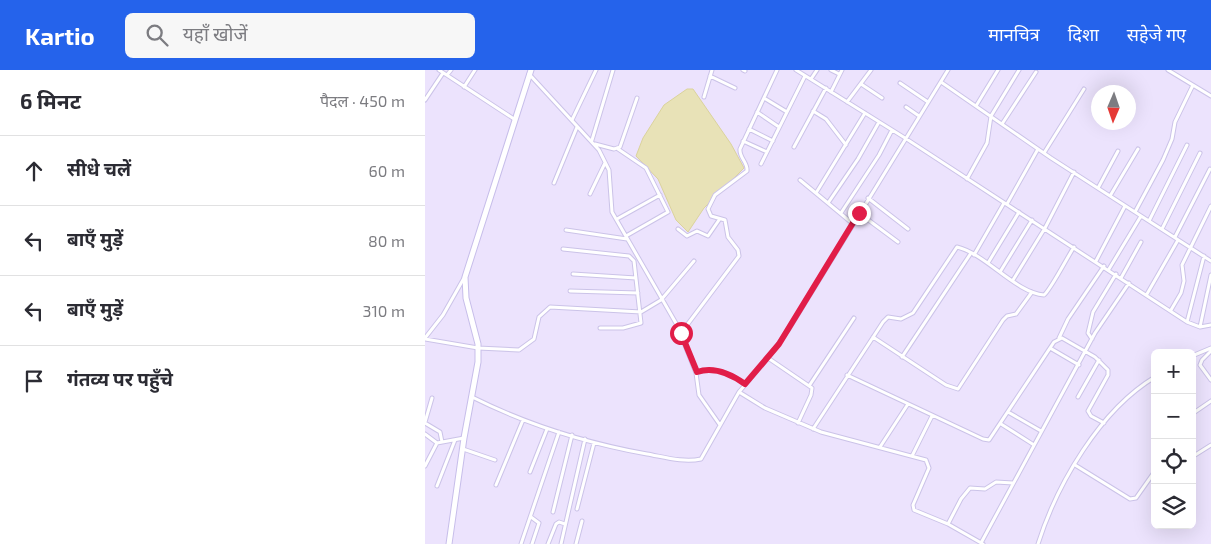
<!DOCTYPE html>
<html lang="hi">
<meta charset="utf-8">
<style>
:root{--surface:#fff;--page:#f7f7f7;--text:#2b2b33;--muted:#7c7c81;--line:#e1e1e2;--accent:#2563eb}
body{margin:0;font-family:"Exo 2","Noto Sans Devanagari",sans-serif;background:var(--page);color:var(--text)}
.controls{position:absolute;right:15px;bottom:15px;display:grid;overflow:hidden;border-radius:8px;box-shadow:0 5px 20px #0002}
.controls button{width:45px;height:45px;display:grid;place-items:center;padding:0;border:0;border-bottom:1px solid var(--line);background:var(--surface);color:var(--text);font:25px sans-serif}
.compass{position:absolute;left:666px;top:15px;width:45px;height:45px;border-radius:50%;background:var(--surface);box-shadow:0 5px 20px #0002;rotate:182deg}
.stop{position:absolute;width:15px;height:15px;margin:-11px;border:4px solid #e11d48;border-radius:50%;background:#fff}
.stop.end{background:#e11d48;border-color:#fff;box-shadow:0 1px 5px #0008}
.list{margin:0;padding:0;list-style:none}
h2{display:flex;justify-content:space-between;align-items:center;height:65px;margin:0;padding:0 20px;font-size:21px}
h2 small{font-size:16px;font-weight:400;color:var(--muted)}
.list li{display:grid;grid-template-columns:32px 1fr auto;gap:15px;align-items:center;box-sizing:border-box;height:70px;padding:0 20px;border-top:1px solid var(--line)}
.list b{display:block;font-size:19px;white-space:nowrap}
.list em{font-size:16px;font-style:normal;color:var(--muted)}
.icon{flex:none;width:28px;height:28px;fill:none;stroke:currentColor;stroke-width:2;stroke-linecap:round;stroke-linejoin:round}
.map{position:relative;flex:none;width:786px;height:474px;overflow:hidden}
header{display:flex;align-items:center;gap:30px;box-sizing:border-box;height:70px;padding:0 25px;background:var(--accent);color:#fff}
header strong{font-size:24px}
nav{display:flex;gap:28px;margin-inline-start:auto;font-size:18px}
.search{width:350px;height:45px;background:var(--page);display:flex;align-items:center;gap:12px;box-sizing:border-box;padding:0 18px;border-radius:8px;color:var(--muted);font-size:19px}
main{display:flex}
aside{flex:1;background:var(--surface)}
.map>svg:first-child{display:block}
</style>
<header>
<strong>Kartio</strong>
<div class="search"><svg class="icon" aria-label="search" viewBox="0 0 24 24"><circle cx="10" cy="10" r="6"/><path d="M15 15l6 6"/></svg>यहाँ खोजें</div>
<nav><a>मानचित्र</a><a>दिशा</a><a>सहेजे गए</a></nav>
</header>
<main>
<aside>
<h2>6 मिनट<small>पैदल · 450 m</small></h2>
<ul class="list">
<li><svg class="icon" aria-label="ahead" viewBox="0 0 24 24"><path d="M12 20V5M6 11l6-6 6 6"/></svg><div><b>सीधे चलें</b></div><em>60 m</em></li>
<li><svg class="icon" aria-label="left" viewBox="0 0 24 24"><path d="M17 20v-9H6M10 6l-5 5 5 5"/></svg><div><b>बाएँ मुड़ें</b></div><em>80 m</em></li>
<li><svg class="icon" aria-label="left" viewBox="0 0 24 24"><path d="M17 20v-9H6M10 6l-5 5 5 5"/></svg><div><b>बाएँ मुड़ें</b></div><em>310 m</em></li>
<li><svg class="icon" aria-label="arrive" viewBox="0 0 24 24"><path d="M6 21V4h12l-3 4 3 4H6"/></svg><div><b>गंतव्य पर पहुँचे</b></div></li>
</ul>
</aside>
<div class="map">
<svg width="786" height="474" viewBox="0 0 786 474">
<rect width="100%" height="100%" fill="#ece3fd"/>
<path fill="#e8e2b7" stroke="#dbd39c" d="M262,19h6l38,55 13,24 -40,40 -16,24 -12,-12 -18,-41 -22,-23 7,-18 21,-33z"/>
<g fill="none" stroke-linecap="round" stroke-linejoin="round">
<g stroke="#cbc3e8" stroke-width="5">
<path id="street" d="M14,0l75,49
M318,0l2,1
M371,0l109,68 282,184 13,5 11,-2
M406,0l8,4
M743,0l43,26
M104,4l70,76 10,20 3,42 65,113 19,48 3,22 21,30
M22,5l4,-5
M285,6l25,12
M386,9l6,-9
M516,12l110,76 160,103
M475,13l28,19
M436,14l21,14
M39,17l11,-17
M406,22l11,-22
M279,27l8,-27
M339,28l23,14
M0,30l18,-27
M422,32l24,-32
M551,36l22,-36
M481,37l13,9
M388,41l13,8 20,26
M332,42l22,15
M147,50l24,-50
M577,54l34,-52
M324,59l24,12
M167,70l21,-70
M318,71l24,11
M170,74l19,5 6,-2 17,-49
M369,77l32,-59
M193,79l28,19 22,44 -42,24
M619,83l40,-64
M336,94l44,-88
M542,109l20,-36 4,-27 28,-46
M375,110l52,43
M129,113l23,-56
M673,118l20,-37
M391,123l49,-80
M165,124l15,-31
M685,126l28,-47
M443,128l40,31
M403,133l30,-44 21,-37
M582,134l31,-55
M710,142l28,-52 9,-21 3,-17 18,-37
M416,143l38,-58 13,-25
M434,143l39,29
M192,149l43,-24
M724,151l38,-76
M253,159l9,7 10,-5 11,5 11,-16
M737,159l38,-76
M141,160l61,9
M750,167l35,-68
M138,179l66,7 5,5 7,62 -18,5h-23
M549,185l30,-52
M671,191l29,-55
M563,193l31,-51
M684,199l32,-53
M575,202l32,-52
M148,204l63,4
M696,208l20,-36
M588,210l32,-52 29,-56
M145,221l68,2
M722,224l31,-54
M746,240l10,-17 3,-12 -2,-16 29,-59
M762,252l17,-66
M775,257l11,-52
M256,263l58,-77 -1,-6 -10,-13 -3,-17 -14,-4 -3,-7 7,-14 32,-24c1,-9 -8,-13 -7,-22l37,-79
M448,267l73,48 12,4 45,-69 4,-4 9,-2 16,-22
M0,268l18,-23 21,-37
M634,268l9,-19 36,-53
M0,269l53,9 41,2 15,-11 5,-22 11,-10 91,5 20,-12 33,-39
M667,269l-4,-6 5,-21 23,-38
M625,278l29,17
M786,281l-9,9 -2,5 11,15
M767,286l19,-8
M477,287l69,-104
M343,288l44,30 -1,7 -13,28
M271,303c18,-8 35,1 49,11
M422,305l136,64 6,1 65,-98 8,-4 33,19 13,13v5l-20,36 3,5 13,7
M384,316l45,-68
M314,322l26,16 56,24 105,28 3,8 -16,37 1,5 34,14 35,20
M47,327c56,28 114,46 175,57 17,3 37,9 54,5l38,-67 29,-34 21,-29 159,-259
M653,327l21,-37
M583,342l33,19
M767,344l19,-13
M0,352l7,-24
M0,353l15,9 2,10
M576,354l33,21
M388,359l70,-107 5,-5 13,2 12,-6 44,-66c29,7 59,46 87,48 6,-4 24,-39 30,-48
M0,364l12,9
M455,377l28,-43
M38,379l32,11
M487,386l20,-40
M767,387l19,-12
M650,395l55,34 6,-1 19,-27
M0,396l12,-23 27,-5
M105,402l17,-43
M71,415l27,-65
M12,416l18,-46
M152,439l17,-66
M128,442l19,-77
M106,447l8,6 -7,21
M523,454l13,-25 9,-11 15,1 11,-7 17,1
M556,473l114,-210 34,-50
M96,474l38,-112
M123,474l8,-20 3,-2 6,2
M136,474l24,-105
M151,474l6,-23
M613,474c19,-60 62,-134 117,-167"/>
</g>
<g stroke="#c7beea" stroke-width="7">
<path id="secondary" d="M24,474l15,-106 14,-76v-18l-12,-46 -1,-21 66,-207"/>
</g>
<use href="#street" stroke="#fff" stroke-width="3"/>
<use href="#secondary" stroke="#fff" stroke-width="5"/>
</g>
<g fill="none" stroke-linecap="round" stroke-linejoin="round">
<path stroke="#e11d48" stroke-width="6" d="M256,263l16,39c17,-6 34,2 48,12l34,-40 80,-131"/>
</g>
</svg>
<div class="controls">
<button>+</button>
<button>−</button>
<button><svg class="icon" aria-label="locate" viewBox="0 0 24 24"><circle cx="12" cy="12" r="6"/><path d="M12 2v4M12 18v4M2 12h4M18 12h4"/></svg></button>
<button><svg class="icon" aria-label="layers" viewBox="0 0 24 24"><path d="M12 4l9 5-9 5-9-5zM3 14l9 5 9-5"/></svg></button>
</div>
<svg class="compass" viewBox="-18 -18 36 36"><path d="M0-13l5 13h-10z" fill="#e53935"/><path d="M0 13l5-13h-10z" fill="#7c7c81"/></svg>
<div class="stop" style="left:256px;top:263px"></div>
<div class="stop end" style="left:434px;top:143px"></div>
</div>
</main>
